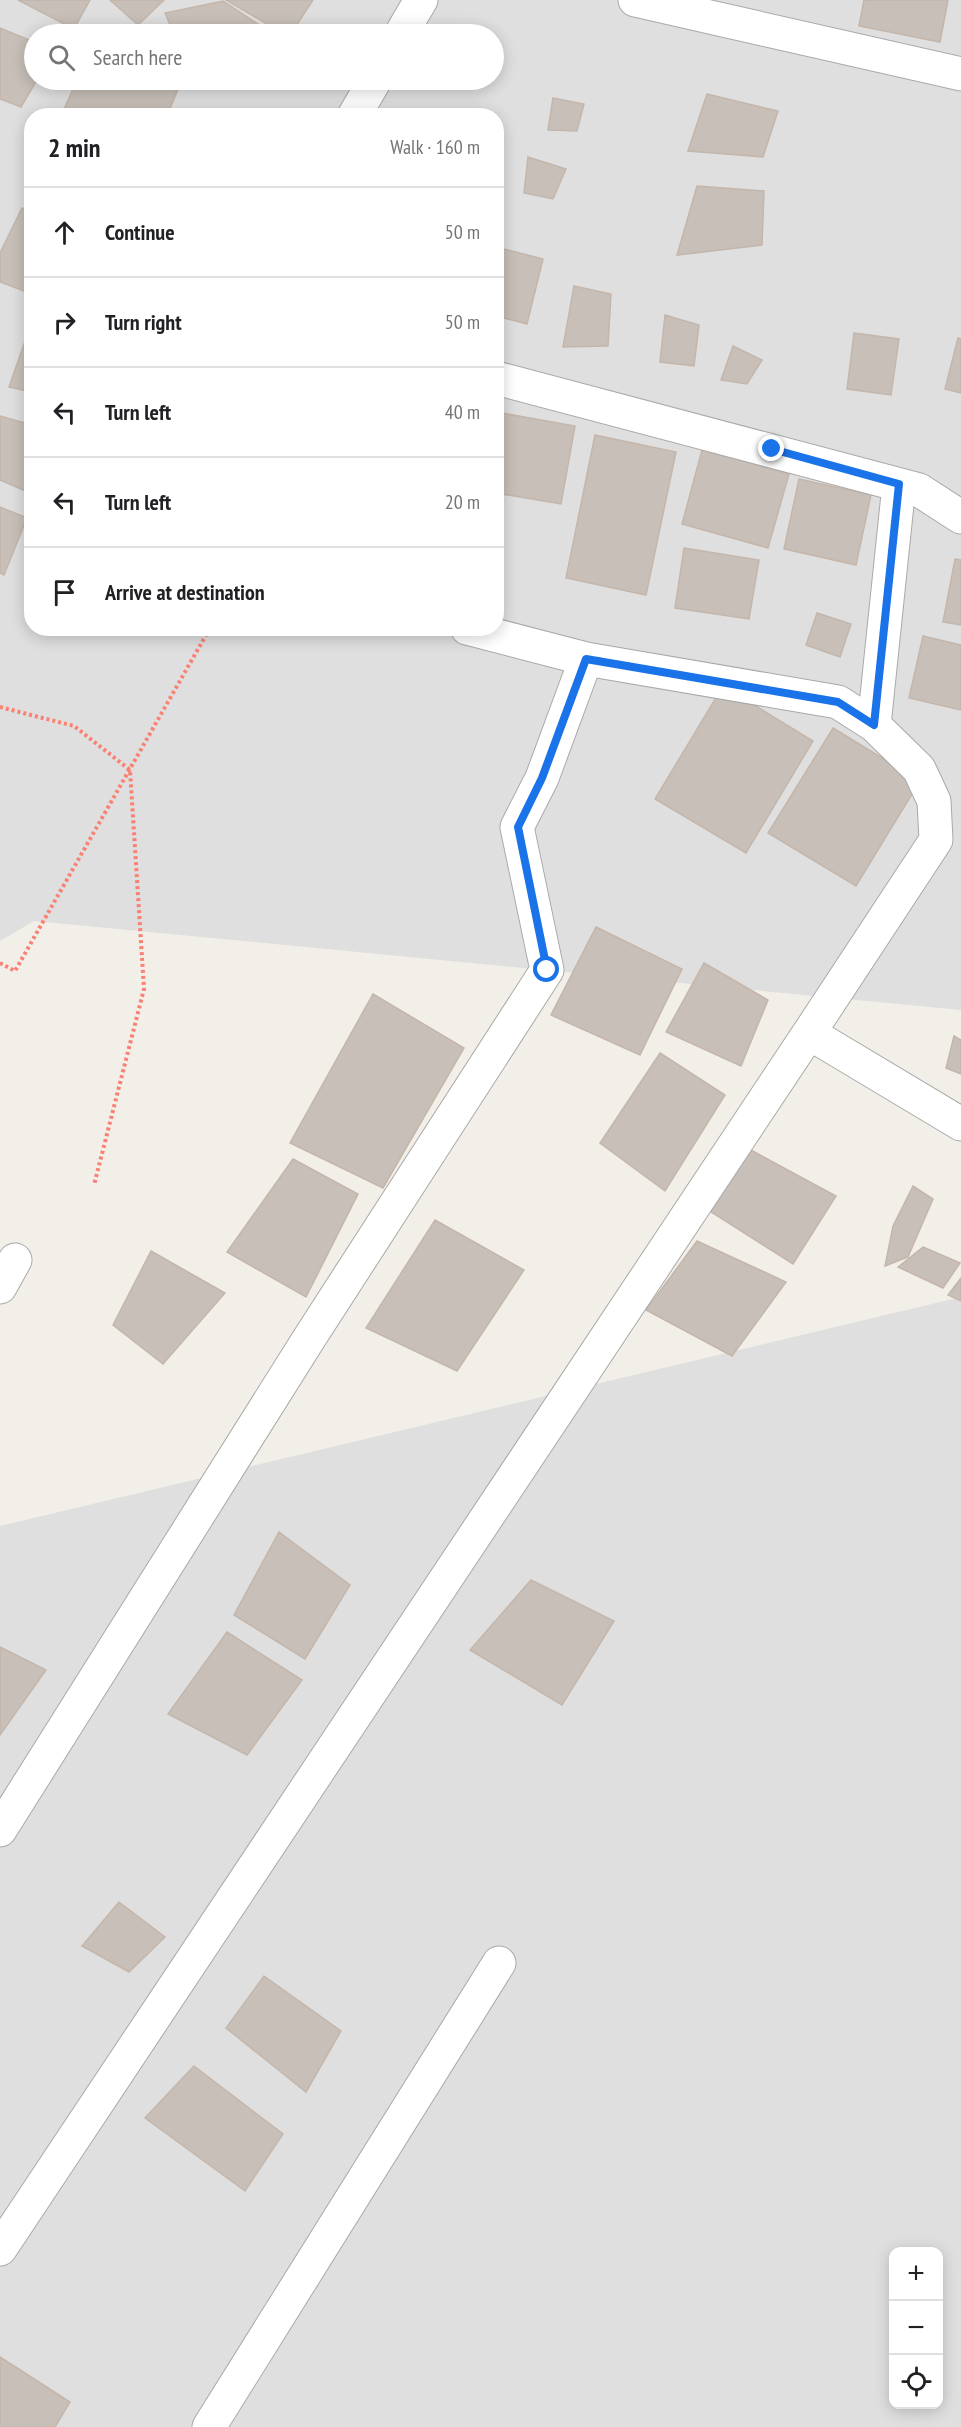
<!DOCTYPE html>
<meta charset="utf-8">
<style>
:root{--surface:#fff;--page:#f6f6f6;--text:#202124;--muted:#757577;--line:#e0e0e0}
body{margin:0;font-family:"PT Sans Narrow",sans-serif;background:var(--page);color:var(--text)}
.controls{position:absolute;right:18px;bottom:18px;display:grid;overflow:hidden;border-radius:12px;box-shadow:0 3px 15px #0003}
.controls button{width:54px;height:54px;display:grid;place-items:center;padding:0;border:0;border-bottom:2px solid var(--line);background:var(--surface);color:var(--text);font:30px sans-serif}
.stop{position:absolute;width:18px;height:18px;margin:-14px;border:4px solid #1a73e8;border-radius:50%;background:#fff}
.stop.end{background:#1a73e8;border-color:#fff;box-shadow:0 2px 6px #0008}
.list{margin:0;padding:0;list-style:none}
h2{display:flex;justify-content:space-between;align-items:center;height:78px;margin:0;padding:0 24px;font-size:26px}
h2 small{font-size:20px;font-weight:400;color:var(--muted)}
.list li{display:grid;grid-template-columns:39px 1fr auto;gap:18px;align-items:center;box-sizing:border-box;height:90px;padding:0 24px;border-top:2px solid var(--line)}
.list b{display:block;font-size:22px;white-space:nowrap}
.list em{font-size:20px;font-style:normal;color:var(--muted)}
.icon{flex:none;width:33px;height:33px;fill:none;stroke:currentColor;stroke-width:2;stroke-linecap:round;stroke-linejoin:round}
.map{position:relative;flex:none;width:961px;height:2427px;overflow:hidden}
.search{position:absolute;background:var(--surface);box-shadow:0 3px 15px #0003;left:24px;top:24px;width:480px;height:66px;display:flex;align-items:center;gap:15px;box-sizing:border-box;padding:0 21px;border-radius:33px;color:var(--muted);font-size:22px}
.panel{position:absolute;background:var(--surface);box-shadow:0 3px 15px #0003;left:24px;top:108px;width:480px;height:528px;border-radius:24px}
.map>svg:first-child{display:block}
</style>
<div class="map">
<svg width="961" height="2427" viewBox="0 0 961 2427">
<rect width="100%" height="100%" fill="#f2efe9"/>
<path fill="#e0dfdf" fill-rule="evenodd" d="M0,0h961v1010l-927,-89 -34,20zM34,34h460v46h-460zM32,116h464v512h-464z
M961,1297v1130h-961v-901zM894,2252h44v152h-44z"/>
<path fill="#c7bfb8" stroke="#c4b6ab" stroke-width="1.5" d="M18,0h72l-16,29z
M110,0h54l-26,25z
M226,0h87l-22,34h-7z
M864,0h84l-8,42 -81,-16z
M223,1l50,33h-99l-9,-21z
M0,28l34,14v38h3l-16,27 -21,-8z
M77,80h84l17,9 -11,27h-106z
M194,80h76l-6,7 -67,-1z
M707,94l71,17 -15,46 -75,-6z
M553,98l31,6 -7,27 -29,-1z
M528,157l38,12 -13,30 -29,-6z
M697,186l67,5 -2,54 -85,10z
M22,208l10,4v82l-32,-12v-29z
M496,247l47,12 -16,65 -31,-8z
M574,286l37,8 -3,52 -45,1z
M665,315l34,10 -5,41 -34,-4z
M854,333l45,6 -8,56 -44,-6z
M958,338l3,1v54l-16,-4z
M24,344l8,4v44l-23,-5z
M733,346l29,14 -15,24 -26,-4z
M496,412l79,14 -14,78 -65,-11z
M0,416l32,9v60l-4,7 -28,-12z
M595,435l81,17 -30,143 -80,-17z
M702,450l87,24 -21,74 -86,-24z
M799,479l72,16 -15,70 -72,-16z
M0,507l27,11 -23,57 -4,-2z
M684,548l75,12 -10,59 -74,-11z
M955,559l6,1v65l-18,-3z
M817,613l34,11 -11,33 -34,-12z
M923,636l38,9v65l-52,-12z
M723,686l90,55 -67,112 -91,-54z
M833,728l87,53 -64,105 -88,-53z
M596,927l86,42 -42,86 -89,-40z
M704,963l64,37 -27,66 -75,-34z
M373,994l91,54 -81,140 -93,-45z
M954,1036l7,4v34l-15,-6z
M660,1053l65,42 -60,96 -65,-48z
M749,1149l87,47 -43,68 -88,-56z
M293,1159l65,35 -52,103 -79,-45z
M913,1186l20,13 -25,58 -23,9 8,-40z
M435,1220l89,50 -67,101 -91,-43z
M697,1241l89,41 -54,74 -86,-46z
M923,1247l37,16 -17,25 -45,-21z
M151,1251l74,42 -62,71 -50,-39z
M961,1278v23l-13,-6z
M279,1532l71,53 -45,74 -71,-44z
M531,1580l83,41 -52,84 -92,-55z
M227,1632l75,48 -55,75 -79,-41z
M0,1647l46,23 -46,65z
M119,1902l46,35 -36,35 -47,-26z
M264,1976l77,55 -35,61 -80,-64z
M194,2066l89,68 -38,57 -100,-73z
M0,2357l70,45 -15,25h-55z"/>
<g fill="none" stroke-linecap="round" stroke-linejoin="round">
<g stroke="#a9a9a9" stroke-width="35">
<path id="street" d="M635,0l326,74
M401,34l20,-34
M354,116l21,-36
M496,378l423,112 42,27
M586,659l252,43 36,23 45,44 15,32 2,39 -127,193
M874,725l25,-240
M0,1287l15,-27
M0,1830l310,-493 237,-367 -30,-143 25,-49 44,-119 -119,-31
M0,2249l809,-1216 152,91
M209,2427l290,-464"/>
</g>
<path stroke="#fa8072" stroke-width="4" stroke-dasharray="3 3" stroke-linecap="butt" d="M0,707l74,19 56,44 14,219 -50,196
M0,963l15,8 195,-343"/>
<use href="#street" stroke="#fff" stroke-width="33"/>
</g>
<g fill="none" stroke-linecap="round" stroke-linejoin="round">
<path stroke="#1a73e8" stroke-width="8" d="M547,970l-29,-143 24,-49 44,-119 252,43 36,23 25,-241 -127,-35"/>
</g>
</svg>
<div class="controls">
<button>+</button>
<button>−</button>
<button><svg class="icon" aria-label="locate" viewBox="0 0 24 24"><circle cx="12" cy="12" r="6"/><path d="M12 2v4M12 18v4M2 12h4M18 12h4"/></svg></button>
</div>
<div class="stop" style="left:547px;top:970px"></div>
<div class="stop end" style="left:772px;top:449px"></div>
<div class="search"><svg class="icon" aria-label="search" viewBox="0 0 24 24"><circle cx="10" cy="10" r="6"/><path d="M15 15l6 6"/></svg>Search here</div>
<section class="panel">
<h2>2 min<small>Walk · 160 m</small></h2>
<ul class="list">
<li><svg class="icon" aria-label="ahead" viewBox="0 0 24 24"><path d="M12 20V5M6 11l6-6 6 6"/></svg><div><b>Continue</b></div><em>50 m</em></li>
<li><svg class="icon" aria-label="right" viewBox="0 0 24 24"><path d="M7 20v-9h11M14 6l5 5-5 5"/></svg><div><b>Turn right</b></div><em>50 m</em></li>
<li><svg class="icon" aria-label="left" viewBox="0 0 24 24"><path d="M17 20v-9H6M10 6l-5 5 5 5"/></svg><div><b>Turn left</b></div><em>40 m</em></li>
<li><svg class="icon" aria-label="left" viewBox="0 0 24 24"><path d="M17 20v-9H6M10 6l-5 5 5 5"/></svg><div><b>Turn left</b></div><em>20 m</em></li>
<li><svg class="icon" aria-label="arrive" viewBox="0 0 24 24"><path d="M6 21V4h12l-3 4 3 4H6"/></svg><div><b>Arrive at destination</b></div></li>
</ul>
</section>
</div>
